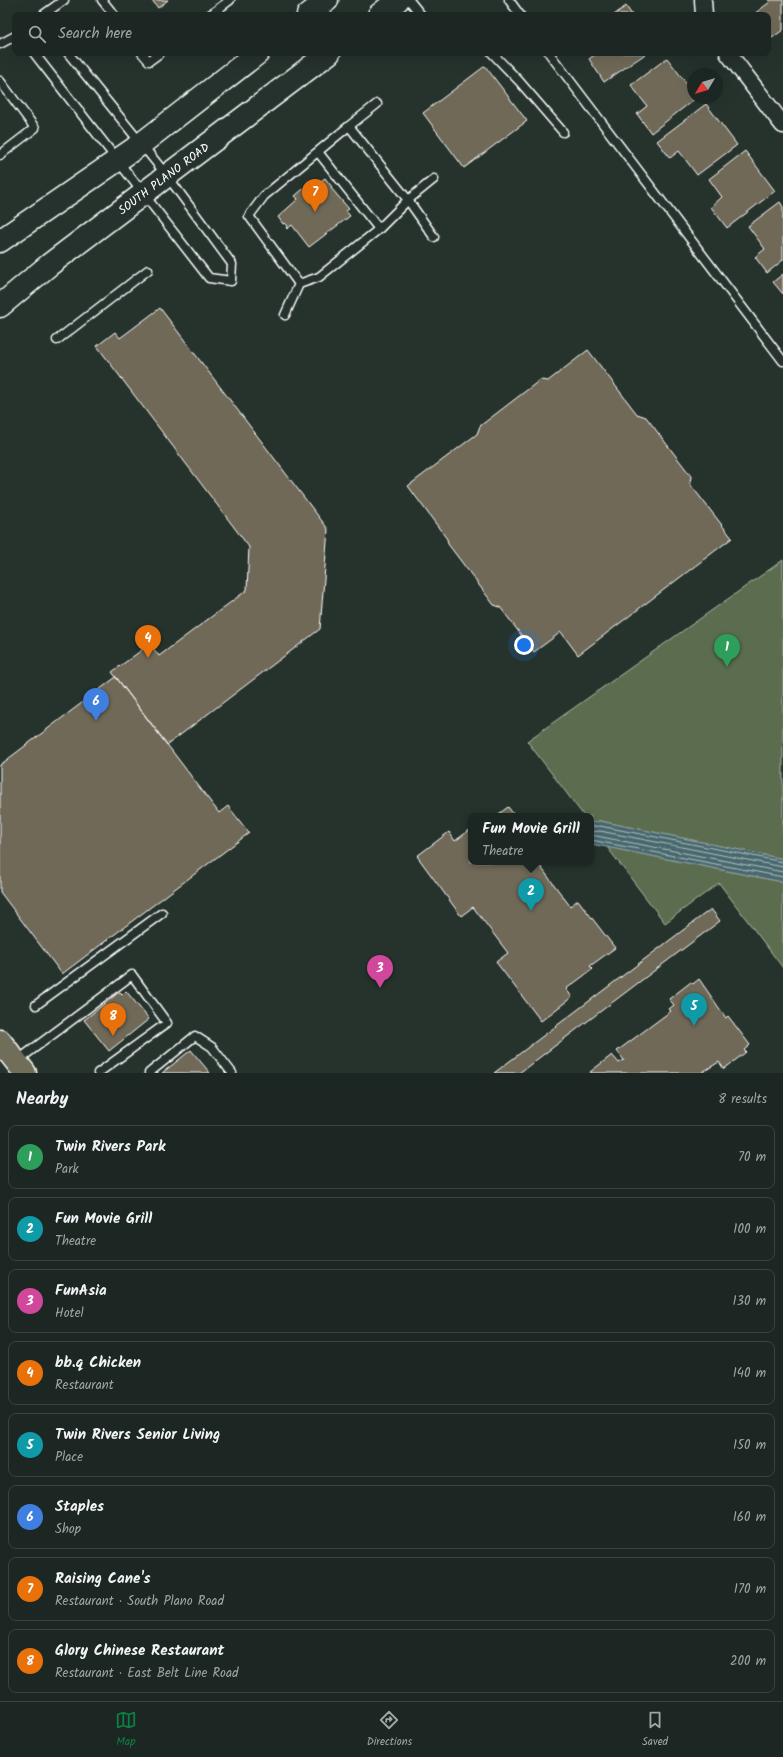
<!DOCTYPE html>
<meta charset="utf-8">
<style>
:root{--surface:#1c2622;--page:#252e2a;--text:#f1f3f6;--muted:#a0a5a5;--line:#3a4340;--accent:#0b8043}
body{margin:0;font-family:Kalam,sans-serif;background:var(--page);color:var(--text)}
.compass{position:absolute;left:687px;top:68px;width:36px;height:36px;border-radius:50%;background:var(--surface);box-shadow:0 4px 16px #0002;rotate:232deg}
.you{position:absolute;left:524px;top:645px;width:14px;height:14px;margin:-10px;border:3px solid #fff;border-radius:50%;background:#1a73e8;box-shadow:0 0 0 6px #1a73e833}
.badge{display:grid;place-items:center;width:26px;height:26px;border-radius:50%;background:var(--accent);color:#fff;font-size:13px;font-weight:700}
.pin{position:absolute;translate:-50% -33px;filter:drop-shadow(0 1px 2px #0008)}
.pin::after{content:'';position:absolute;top:21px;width:14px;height:12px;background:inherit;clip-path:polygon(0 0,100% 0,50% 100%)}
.popup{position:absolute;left:468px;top:813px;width:126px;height:52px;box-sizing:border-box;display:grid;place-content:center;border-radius:8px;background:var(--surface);filter:drop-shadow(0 1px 3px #0005);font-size:13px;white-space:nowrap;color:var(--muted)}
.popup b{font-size:15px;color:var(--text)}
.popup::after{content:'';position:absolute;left:50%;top:100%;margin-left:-8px;border:8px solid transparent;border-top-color:var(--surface)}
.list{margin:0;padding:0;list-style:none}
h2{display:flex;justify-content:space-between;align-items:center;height:52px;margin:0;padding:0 16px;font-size:17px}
h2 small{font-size:13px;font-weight:400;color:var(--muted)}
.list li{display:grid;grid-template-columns:26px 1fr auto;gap:12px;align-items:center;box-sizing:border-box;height:64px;margin:0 8px 8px;padding:0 8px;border:1px solid var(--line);border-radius:8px}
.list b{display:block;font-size:15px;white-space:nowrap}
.list p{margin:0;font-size:13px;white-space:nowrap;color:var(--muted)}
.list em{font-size:13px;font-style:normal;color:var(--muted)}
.icon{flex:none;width:22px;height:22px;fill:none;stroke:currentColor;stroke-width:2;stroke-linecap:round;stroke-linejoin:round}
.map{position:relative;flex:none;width:783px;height:1073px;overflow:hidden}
.search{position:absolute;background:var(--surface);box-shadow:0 4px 16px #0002;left:12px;right:12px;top:12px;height:44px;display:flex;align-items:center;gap:10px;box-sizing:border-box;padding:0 14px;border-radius:8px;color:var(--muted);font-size:15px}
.sheet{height:628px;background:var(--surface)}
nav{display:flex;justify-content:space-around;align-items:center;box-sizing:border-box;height:56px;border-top:1px solid var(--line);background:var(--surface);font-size:11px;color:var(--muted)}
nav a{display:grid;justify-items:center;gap:2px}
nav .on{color:var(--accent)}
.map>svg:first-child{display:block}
</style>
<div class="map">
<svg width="783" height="1073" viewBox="0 0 783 1073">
<rect width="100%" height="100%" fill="#26332d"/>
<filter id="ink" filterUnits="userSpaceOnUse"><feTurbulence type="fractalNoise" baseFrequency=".025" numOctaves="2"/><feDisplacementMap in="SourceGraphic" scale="8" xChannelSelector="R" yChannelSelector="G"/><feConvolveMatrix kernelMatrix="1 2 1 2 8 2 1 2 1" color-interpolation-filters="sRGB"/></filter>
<g filter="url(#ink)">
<path fill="#5c6d4f" stroke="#aeb6a7" d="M783,560v299l-183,-38 -9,2v-7h-7l-57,-75z
M607,847l176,35v86l-64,-85 -54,40z"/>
<path fill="#47676d" stroke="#91a4a7" d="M600,821l183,38v23l-192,-38v-21z"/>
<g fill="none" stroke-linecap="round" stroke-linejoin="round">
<path stroke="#b5c2c5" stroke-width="1" d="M591,827l9,-1 183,36
M591,832l9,-1 183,36
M591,835l192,37
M591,840l192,37"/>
</g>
<path fill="#706958" stroke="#fff" d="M152,0h16l-10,8z
M769,0h14v30l-11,8 -4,-5v-18l-14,-1 16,-12z
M626,6l6,9h-18z
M597,53h50l-43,29 -15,-23z
M667,58l26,34v6h3l-45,35 -14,-19 10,-8 -16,-21z
M485,66l42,55 -63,47 -41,-55z
M706,104l31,41 -40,30 -18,-24 -9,7 -13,-17z
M745,151l30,40 -48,37 -16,-21 11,-10 -13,-18z
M325,178l7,9 -1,1 18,21 -3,2 4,5 -41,31 -17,-22 -5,4 -1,-2 2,-1 -3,-3 -2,1 -5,-7 20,-18 -3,-3 7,-6 3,-3 3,3z
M780,202l3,5v53l-16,13 -12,-16 10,-8 -17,-23z
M783,274v20l-10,-12z
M160,308l168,221 -8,100 -153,116 -55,-73 38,-28 9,12 88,-66 2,-43 -152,-201 18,-14 5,6z
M588,350l49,64 9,3 45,59 -1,8 42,54 -154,117 -17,-23 -27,20 -34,-45 -6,-2 -46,-61 -1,-5 -39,-53 69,-52 3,-8 60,-46 8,1z
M116,677l103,136 9,-7 21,27 -187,141 -62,-82v-127z
M508,807l7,9h-19z
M471,829v33h66l33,44 8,-6 37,48 -25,18 3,3 -27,20 6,8 -31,24 -45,-59 12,-9 -35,-46 -12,9 -44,-60 32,-24 6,9z
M711,909l9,12 -201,152h-25z
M699,979l27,39 2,-2 22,29 -6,5 2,2 -22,17 -5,-7 -18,11h-110l-1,-1 22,-17 7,8 5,-3 -7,-9 54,-40 -2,-2 5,-4 -5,-6 22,-17 2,2z
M126,991l23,28 -40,32 -25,-31 35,-28 3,3z
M191,1050l19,23h-48z"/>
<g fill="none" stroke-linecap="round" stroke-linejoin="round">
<g stroke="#fff" stroke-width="11">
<path id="lane" d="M102,0l12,15
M409,0l12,15
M509,0l11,15
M43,15l21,-15
M210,15l20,-15
M0,44l15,-8
M34,53l175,225 22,3 1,-17 -64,-87 -100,-124
M142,53l7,8 11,-8
M492,53l27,28 44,51
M549,53l234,308
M0,81l35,47 -35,27
M349,126l28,-22
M318,152l61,77
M299,284l-50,-68 15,-20 85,-70 59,74 26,-21
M285,315l14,-31 20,-7 60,-48 29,-29 26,37
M57,340l91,-70
M36,1005l126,-92
M17,1061l115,-86 35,48 -69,50
M149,1073l46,-37 17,11 20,26"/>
</g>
<g stroke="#fff" stroke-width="19">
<path id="street" d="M703,0l1,15
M728,53l55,72"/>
</g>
<g stroke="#fff" stroke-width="25">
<path id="secondary" d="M308,15l19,-15
M379,15l19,-15
M0,241l141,-97 117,-91
M0,306l49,-41 280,-212"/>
</g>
<g stroke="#fff" stroke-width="25">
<path id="primary" d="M0,1041l25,32"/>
</g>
<use href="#lane" stroke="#26332d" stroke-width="8"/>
<use href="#street" stroke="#26332d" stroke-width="16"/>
<use href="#secondary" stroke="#26332d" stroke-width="22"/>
<use href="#primary" stroke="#706e59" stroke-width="22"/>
</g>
</g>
<g text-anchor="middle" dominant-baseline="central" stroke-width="3.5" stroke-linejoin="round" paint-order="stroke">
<g font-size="12" fill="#fff" stroke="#26332d">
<text transform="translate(164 179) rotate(-37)">SOUTH PLANO ROAD</text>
</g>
</g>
</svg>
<svg class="compass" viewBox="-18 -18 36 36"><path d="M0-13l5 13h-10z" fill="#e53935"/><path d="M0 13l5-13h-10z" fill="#a0a5a5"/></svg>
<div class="you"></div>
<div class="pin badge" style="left:727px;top:667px;background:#2e9e5b">1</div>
<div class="pin badge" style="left:531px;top:911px;background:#0f9aa8">2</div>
<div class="popup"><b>Fun Movie Grill</b>Theatre</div>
<div class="pin badge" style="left:380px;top:988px;background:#d1479c">3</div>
<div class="pin badge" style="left:148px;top:658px;background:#e8710a">4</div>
<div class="pin badge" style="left:694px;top:1026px;background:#0f9aa8">5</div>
<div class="pin badge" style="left:96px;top:721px;background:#3f7fe0">6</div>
<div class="pin badge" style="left:315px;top:212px;background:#e8710a">7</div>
<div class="pin badge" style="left:113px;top:1036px;background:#e8710a">8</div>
<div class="search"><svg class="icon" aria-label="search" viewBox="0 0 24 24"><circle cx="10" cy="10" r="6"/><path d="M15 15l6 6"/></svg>Search here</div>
</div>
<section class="sheet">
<h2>Nearby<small>8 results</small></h2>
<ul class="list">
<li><span class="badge" style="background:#2e9e5b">1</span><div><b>Twin Rivers Park</b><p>Park</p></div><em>70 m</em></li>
<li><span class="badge" style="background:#0f9aa8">2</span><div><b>Fun Movie Grill</b><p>Theatre</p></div><em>100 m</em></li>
<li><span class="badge" style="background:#d1479c">3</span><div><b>FunAsia</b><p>Hotel</p></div><em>130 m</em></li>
<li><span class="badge" style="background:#e8710a">4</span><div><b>bb.q Chicken</b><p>Restaurant</p></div><em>140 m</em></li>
<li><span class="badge" style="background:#0f9aa8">5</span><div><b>Twin Rivers Senior Living</b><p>Place</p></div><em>150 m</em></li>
<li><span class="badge" style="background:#3f7fe0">6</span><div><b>Staples</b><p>Shop</p></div><em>160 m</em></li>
<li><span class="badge" style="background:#e8710a">7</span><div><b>Raising Cane's</b><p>Restaurant · South Plano Road</p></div><em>170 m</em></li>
<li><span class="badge" style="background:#e8710a">8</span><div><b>Glory Chinese Restaurant</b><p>Restaurant · East Belt Line Road</p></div><em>200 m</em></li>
</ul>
</section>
<nav>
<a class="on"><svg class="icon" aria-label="map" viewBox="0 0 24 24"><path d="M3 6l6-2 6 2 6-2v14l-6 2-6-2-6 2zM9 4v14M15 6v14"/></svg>Map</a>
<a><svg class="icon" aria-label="directions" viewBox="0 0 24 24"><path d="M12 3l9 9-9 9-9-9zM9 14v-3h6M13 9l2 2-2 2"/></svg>Directions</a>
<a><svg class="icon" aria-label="saved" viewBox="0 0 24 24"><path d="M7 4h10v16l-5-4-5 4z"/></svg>Saved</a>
</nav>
